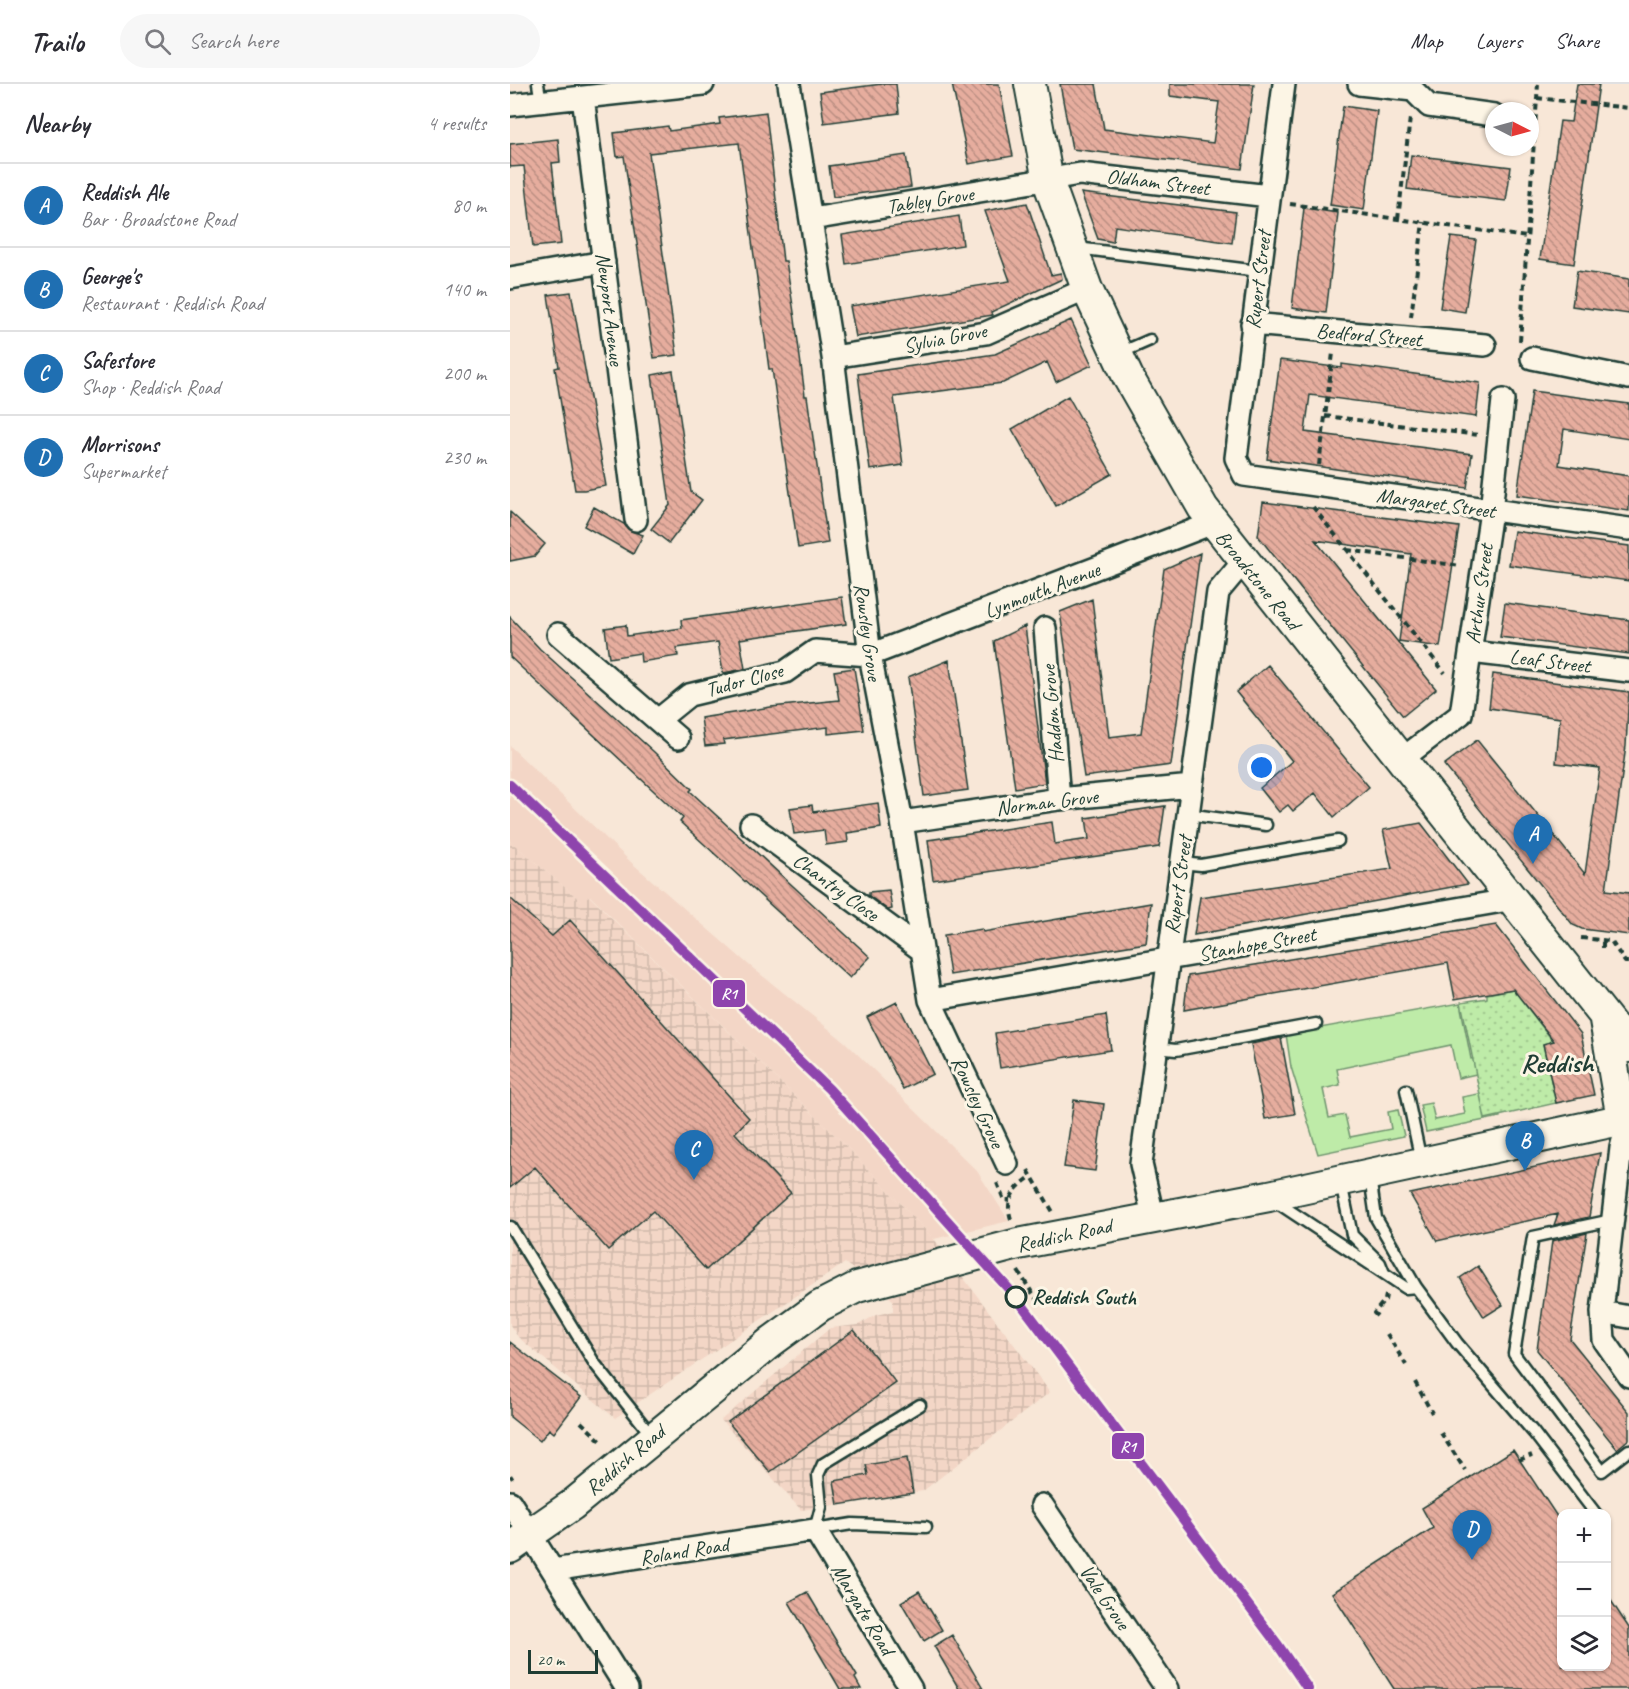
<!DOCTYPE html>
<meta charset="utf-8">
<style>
:root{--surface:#fff;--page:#f7f7f7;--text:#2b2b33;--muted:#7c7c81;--line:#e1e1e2;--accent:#1f6fb2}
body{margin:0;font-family:Caveat,sans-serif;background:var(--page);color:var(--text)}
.controls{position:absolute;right:18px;bottom:18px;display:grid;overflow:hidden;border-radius:12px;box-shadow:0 2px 4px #0004}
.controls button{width:54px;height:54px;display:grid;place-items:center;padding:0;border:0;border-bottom:2px solid var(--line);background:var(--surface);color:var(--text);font:30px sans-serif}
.compass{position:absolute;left:975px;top:18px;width:54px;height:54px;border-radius:50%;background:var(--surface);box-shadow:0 2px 4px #0004;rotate:96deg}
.scale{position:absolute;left:18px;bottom:15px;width:70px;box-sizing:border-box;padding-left:6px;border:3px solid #1f3d34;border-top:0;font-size:16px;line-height:21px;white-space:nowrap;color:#1f3d34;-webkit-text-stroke:4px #fcf5e5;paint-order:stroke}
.you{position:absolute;left:752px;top:684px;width:21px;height:21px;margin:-15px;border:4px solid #fff;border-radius:50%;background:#1a73e8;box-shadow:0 0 0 9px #1a73e833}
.badge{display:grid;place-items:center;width:39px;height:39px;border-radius:50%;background:var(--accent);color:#fff;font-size:20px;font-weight:700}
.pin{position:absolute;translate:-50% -50px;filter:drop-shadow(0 2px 3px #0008)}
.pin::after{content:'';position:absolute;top:32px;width:21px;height:18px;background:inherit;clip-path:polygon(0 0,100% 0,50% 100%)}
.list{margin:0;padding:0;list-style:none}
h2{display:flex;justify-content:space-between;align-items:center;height:78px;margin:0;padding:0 24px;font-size:26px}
h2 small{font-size:20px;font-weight:400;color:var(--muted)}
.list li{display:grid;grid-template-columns:39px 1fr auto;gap:18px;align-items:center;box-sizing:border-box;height:84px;padding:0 24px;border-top:2px solid var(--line)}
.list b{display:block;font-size:22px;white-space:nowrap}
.list p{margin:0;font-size:20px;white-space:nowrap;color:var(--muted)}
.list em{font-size:20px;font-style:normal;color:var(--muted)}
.icon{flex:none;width:33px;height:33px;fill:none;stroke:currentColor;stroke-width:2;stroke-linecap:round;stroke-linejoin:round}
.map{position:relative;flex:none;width:1119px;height:1605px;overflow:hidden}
header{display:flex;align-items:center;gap:36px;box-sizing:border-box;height:84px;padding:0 30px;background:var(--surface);border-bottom:2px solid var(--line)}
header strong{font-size:28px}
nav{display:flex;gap:33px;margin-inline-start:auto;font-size:21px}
.search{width:420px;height:54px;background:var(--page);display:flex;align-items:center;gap:15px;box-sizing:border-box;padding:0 21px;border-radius:33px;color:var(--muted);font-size:22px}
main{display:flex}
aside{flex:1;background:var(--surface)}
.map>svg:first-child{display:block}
</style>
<header>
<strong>Trailo</strong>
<div class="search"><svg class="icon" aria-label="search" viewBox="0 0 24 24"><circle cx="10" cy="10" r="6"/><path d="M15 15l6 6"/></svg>Search here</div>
<nav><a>Map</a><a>Layers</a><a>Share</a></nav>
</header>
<main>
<aside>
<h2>Nearby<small>4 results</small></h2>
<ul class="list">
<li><span class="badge">A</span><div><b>Reddish Ale</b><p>Bar · Broadstone Road</p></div><em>80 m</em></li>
<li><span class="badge">B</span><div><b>George's</b><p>Restaurant · Reddish Road</p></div><em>140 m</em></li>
<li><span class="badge">C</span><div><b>Safestore</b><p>Shop · Reddish Road</p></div><em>200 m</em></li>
<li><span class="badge">D</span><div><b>Morrisons</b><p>Supermarket</p></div><em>230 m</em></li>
</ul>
</aside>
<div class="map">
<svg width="1119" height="1605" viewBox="0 0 1119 1605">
<defs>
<pattern id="industrial-grid" width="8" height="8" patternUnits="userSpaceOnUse" patternTransform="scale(1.5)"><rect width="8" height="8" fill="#f3d6c6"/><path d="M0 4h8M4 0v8" fill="none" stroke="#d0b9ab"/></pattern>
<pattern id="park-dots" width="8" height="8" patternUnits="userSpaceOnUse" patternTransform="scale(1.5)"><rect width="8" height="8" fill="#beeba8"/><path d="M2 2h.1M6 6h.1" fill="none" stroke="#a3ca91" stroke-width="1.8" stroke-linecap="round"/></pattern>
<pattern id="building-back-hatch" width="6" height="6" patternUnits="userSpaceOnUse" patternTransform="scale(1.5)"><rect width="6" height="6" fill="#e6ad9e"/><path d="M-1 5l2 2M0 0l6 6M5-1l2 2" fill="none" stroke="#ba8e82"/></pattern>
</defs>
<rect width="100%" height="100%" fill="#f8e7d7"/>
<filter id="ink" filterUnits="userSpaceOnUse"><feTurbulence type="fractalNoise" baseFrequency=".0167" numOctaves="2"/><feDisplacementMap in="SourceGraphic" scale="12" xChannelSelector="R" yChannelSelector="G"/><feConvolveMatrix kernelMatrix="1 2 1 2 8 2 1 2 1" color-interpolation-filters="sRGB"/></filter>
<g filter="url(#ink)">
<path fill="#f3d6c6" d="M0,662l123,118 116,101 96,77 132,129 32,50 -75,18 -85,-90 -259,-253 -8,6 -72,-61z"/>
<path fill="url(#industrial-grid)" d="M0,757l71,60 8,-5 260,253 85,90 116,153 -127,99 -122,19 -80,-90 109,-92 28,-3 18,-10 17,-4v-11l-48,-37 -230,155 -97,-81 -8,-12z"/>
<path fill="#beeba8" stroke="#6e946e" stroke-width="1.5" d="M950,919l11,56 17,-3 2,15 -32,7 -7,-33 -114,24 3,16 -17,4 6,29 16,-3 5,22 41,-8 -3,-17 10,-2 6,26 -86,18 -27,-87 -5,-33z
M984,1007l6,26 -74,15 -6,-27 11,-2 4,17 30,-6 -3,-17z"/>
<path fill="url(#park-dots)" stroke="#6e946e" stroke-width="1.5" d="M1003,905l40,52 -10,3 13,59 -71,16 -24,-117 26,-4v-4z"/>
<path fill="url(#building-back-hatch)" stroke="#1f3d34" stroke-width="1.5" d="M372,0h14l3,29 -75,10 -4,-31z
M442,0h47l14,72 -44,8z
M550,0h36l8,45 109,14 6,-41 -49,-6v-12h84l-12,85 -170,-20z
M1067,0h22l-25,180 -34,-5 20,-138 11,1z
M833,22l34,5 -13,99 -34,-5z
M256,28l17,149h3l9,58 10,77h2l21,147 -30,5 -26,-179h-3l-30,-226 -90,10 28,202 -23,3 -30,-202 -7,1 -3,-24 54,-7 1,5 51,-7 -1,-6z
M48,55l2,23 -8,1 9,81 -28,3 -9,-81 -14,1v-23z
M396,71l5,32 -78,10 -4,-31z
M901,71l100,12 -5,34 -99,-12z
M571,109l155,19 -4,31 -117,-17 -2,16 -15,-3z
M517,119l24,72 10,-2 1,6 -71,33 2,3 -137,22 -6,-31 160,-25 -25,-70z
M794,124l34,5 -12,100 -34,-5z
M449,132l4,29 -117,19 -4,-29z
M941,153l25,3 -11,72 -25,-4z
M1067,187l52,8v35l-57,-8z
M61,208l35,194 -22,4h-9l-20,-122 4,-1 -11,-72z
M561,236l21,45 -36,17 -9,-20 -44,21 -109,14 9,68 -33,5 -12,-96 137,-20z
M770,276l62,8v-4l138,19 -4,34 -166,-22 -5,37 167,22 -5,34 -200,-29z
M163,287l18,121 11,8 -33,43 -18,-14 19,-24 -18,-130z
M1022,307l97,13v35l-65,-10 -5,36 70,11v35l-112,-16z
M558,312l44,78 -56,32 -44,-77z
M753,418l196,25 -19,120 -41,-6 12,-87 -96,-14 121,149 -33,27 -145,-180z
M84,423l30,17 7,7 12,4 -10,19 -49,-28z
M0,428l35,32 -10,12 -25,5z
M1004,447l115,15v35l-120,-16z
M690,469l-29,212 -87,12 -24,-165 32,-13 17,138 32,-4 23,-164z
M332,513l4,27 -106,15 5,30 -22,4 -5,-31 -41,6 1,8 -37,6 -1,-9 -31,5 -4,-30 21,-3 1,11 55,-8 -1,-8z
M995,519l124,17v34l-129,-17z
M0,533l30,32 114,103 38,37 -2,2 180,166 -20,21 -170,-156 3,-4 -173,-161z
M515,542l20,157 -30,5 -21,-147z
M439,576l19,130 -44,6 -16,-119z
M758,581l101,122 -35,30 -19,-24 -22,18 -5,-6 -9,7 -19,-24 32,-27 -56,-69z
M344,584l10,62 -36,4v-7l-105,13 1,4 -19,2 -4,-28 70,-11 68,-7 -5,-29z
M983,590l136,18 -3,54 -20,144 23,3v42l-47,-6 -9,-4 -129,-160 33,-25 108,134 15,-106 -44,-5 4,-45 -71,-10z
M368,719l3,25 -34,5 1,9 -22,3 -2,-15 -30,4 -4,-26 22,-3 1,7z
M655,722l-6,41 -226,33 -5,-40 124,-18 3,22 34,-5 -3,-21z
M911,739l47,61 -274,51 6,-38 192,-28 -9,-39z
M379,806l3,19 -4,1 -19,-14v-4z
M0,814l42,38 18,-16 179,198 -14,15 56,60 -85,77 -53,-59 -45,39 -73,-83 -25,21z
M641,819l-5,40 -196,32 -6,-40 38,-6 1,3z
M986,841l85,109 13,61 -38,8 -13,-59 11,-3 -41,-52 -58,10 -7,-36 -264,47 4,-34z
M387,918l36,72 -30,15 -36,-72z
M596,931l5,35 -111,18 -5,-35z
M771,954l14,76 -30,5 -14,-75z
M564,1016l30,4 -9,67 -31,-4z
M1090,1069l-11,64 -35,8 4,-11 -121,27 -27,-47z
M1077,1149l-17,106 59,73v27l-12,10 -80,-99 15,-109z
M968,1182l25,39 -19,12 -24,-39z
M344,1246l42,53 -126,89 -42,-50z
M0,1258l71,55 -27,36 -5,-4 -9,12 -30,-24z
M1003,1366l49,74v142h44v-73l23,35v61h-235l-62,-96 101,-65 -11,-20z
M397,1374l6,35 -75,12 -4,-24 34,-6 -2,-10z
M409,1507l23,39 -18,11 -23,-39z
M297,1508l50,84 -2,2 6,11h-21l-51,-87z
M442,1551l31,54h-24l-25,-43z"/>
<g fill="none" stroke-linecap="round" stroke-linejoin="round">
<g stroke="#1f3d34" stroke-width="15">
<path id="service" d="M28,0l3,18
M567,164l181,23
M610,269l30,-13
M677,730l79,11
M671,779l20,2 137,-24
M646,964l20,2 140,-26
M896,1006l15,71
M860,1093l6,41 40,69 41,56 77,90 62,81
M831,1099l11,52 28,28 4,10
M765,1117l131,87 10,-1
M1102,1136l-79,17 -19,117 88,117 27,-21
M1,1143l84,137 58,73
M410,1321l-97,59 -5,11 3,32 -6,23 37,-6 74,3"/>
</g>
<g stroke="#1f3d34" stroke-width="26">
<path id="minor" d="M279,0l44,273 37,298 32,167 28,178 77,164
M774,0l-48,374 8,17 385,54
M849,0l54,6 16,16 65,9
M73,13l53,423
M0,21l193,-21
M302,135l268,-45 189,22
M0,194l94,-16
M742,240l233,21
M323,273l153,-24 101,-44
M1022,274l97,20
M535,544l14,171
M48,550l120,104
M961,568l158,19
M148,636l31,-25 96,-23 30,-21 55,4 343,-132
M892,675l59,-45 30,-203 12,-111
M392,738l157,-23 133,-13
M241,741l169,124
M420,916l584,-101
M1119,1034l-8,30 -19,164 2,28 25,36
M643,1132l-12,-52 77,-572 25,-30
M1092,1228l27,5
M0,1418l117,187
M532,1421l125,184
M43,1486l262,-40 96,159"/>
</g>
<g stroke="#1f3d34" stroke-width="34">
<path id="secondary" d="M520,0l18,97 39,108 41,88 75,131 426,539
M1095,936l17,99
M0,1464l62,-43 200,-164 48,-35 37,-19 161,-43 251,-48 360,-78"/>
</g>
<path stroke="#1f3d34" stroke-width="4" stroke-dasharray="6 4.5" stroke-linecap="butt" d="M1027,14l92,10
M780,120l237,33
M888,135l12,-101
M901,233l12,-95
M1010,257l18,-257
M815,332l153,19
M809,381l14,-112
M803,423l132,166
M837,466l114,16
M1071,854l30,3 14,21h4
M1093,864v-7
M518,1086l25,42
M487,1099l7,17h6
M501,1135c-7,-21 5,-32 21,-43
M508,1187l19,29
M867,1232l-3,-3 11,-13 1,-5
M877,1250l19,31
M905,1298l17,31
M71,1338l20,19
M931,1349l24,37
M1009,1376l13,-5
M959,1393l1,1
M0,1394l3,-2"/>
<use href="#service" stroke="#fcf5e5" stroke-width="10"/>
<use href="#minor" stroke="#fcf5e5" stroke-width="21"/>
<use href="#secondary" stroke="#fcf5e5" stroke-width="30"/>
<g stroke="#fcf5e5" stroke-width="15">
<path id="rail-1" d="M0,701l319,304 187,208 262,348 30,44"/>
</g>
<use href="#rail-1" stroke="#8e44ad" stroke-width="10"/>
</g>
</g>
<circle fill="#fcf5e5" stroke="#1f3d34" stroke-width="3" cx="506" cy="1213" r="10"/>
<g text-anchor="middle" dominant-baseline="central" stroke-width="6" stroke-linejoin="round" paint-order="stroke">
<g font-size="21" fill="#1f3d34" stroke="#fcf5e5">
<text transform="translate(648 98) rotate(7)">Oldham Street</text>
<text transform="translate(420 116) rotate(-9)">Tabley Grove</text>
<text transform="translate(748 196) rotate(-83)">Rupert Street</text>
<text transform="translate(100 225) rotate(83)">Newport Avenue</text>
<text transform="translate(859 251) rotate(5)">Bedford Street</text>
<text transform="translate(435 254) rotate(-11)">Sylvia Grove</text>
<text transform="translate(926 419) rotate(8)">Margaret Street</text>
<text transform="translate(748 496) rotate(51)">Broadstone Road</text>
<text transform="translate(532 506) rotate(-21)">Lynmouth Avenue</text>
<text transform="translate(969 510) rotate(-82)">Arthur Street</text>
<text transform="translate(358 548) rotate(82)">Rowsley Grove</text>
<text transform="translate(1040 577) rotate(7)">Leaf Street</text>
<text transform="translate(234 596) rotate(-15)">Tudor Close</text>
<text transform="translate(542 630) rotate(-95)">Haddon Grove</text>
<text transform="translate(537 718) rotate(-7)">Norman Grove</text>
<text transform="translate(668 801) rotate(-82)">Rupert Street</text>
<text transform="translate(326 803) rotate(36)">Chantry Close</text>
<text transform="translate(747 860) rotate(-10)">Stanhope Street</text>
<text transform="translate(468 1018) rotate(65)">Rowsley Grove</text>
<text transform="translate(554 1151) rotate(-12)">Reddish Road</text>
<text transform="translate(115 1376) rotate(-40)">Reddish Road</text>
<text transform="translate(174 1467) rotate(-9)">Roland Road</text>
<text transform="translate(595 1513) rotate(56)">Vale Grove</text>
<text transform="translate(353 1525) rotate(59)">Margate Road</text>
</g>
<g font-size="21" font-weight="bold" fill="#1f3d34" stroke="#fcf5e5" text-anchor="start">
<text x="522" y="1213">Reddish South</text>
</g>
<g font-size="27" font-weight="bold" fill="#1f3d34" stroke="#fcf5e5">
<text x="1047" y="979">Reddish</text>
</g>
</g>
<g stroke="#fcf5e5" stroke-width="2">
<rect x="202" y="895" width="34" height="29" rx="6" fill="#8e44ad"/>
<rect x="601" y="1348" width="34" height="28" rx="6" fill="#8e44ad"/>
</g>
<g font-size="16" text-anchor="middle" font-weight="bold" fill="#fff">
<text x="219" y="915">R1</text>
<text x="618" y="1368">R1</text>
</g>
</svg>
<div class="controls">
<button>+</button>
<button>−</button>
<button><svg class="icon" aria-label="layers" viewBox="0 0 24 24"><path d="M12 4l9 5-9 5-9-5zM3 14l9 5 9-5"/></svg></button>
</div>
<svg class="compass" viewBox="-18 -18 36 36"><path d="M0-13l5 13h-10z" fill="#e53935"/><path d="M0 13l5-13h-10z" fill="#7c7c81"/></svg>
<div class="scale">20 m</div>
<div class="you"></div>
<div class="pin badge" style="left:1023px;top:780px">A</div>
<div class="pin badge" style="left:1015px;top:1087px">B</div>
<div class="pin badge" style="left:184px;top:1096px">C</div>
<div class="pin badge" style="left:962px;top:1476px">D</div>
</div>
</main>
